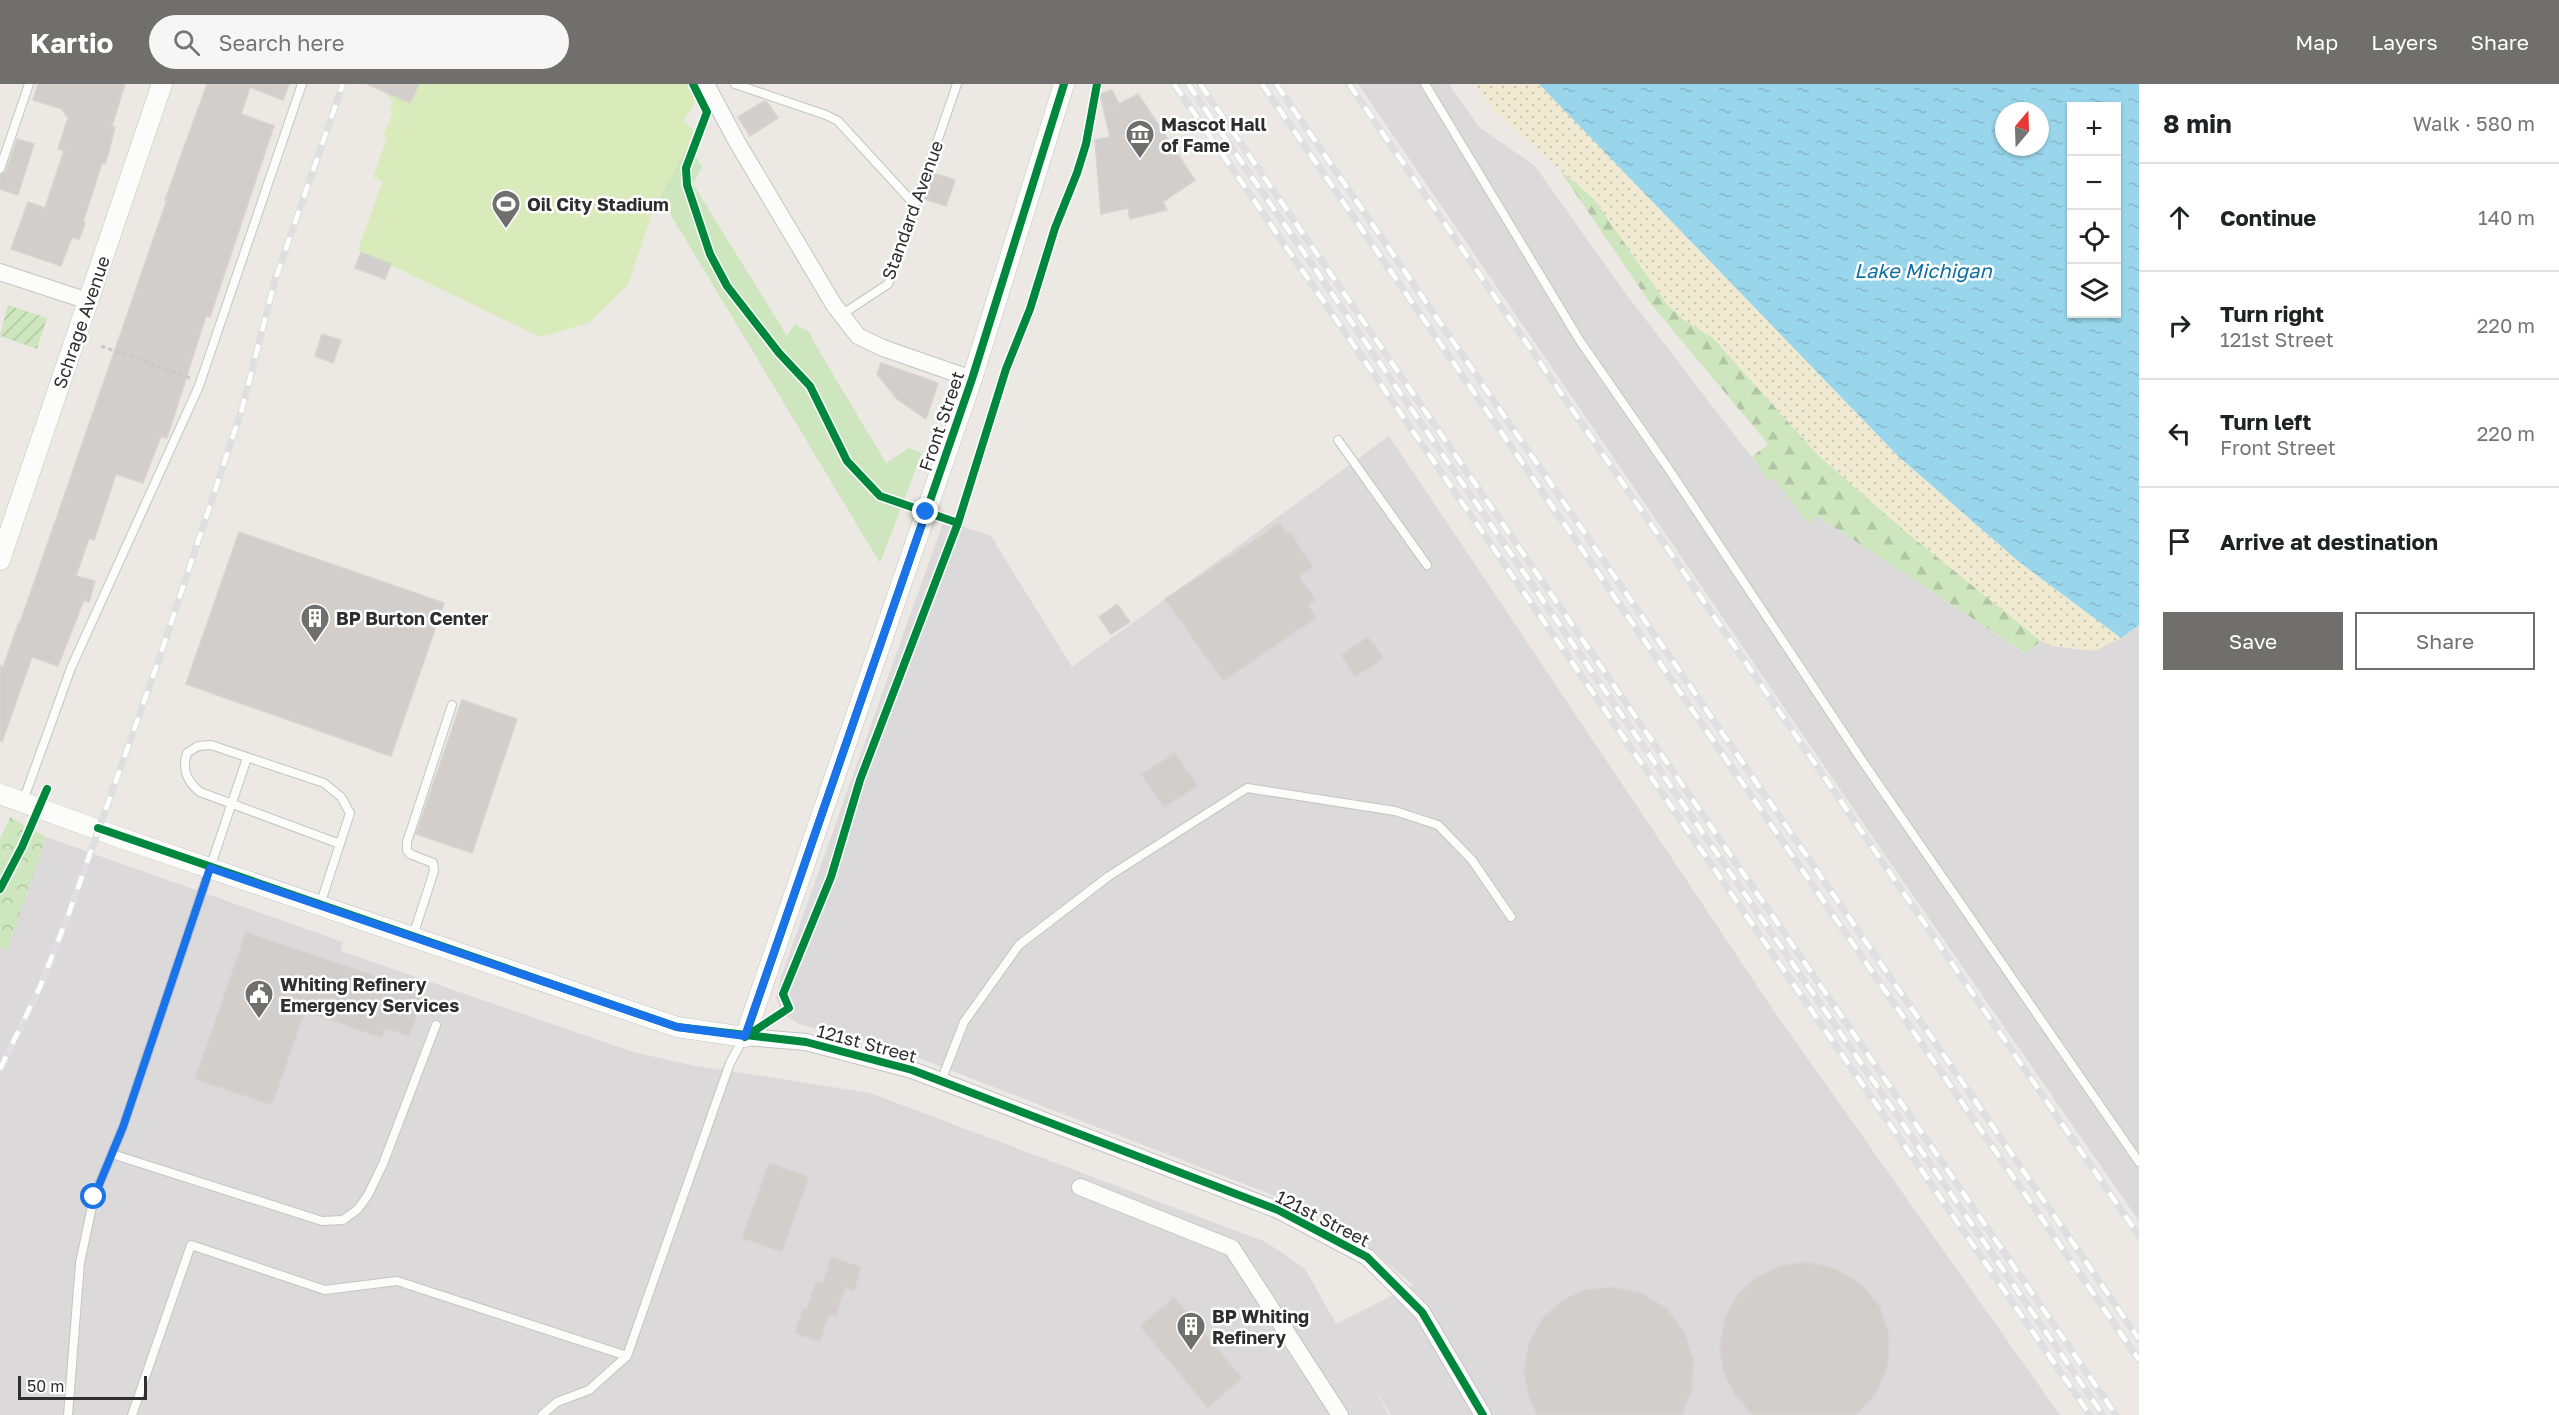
<!DOCTYPE html>
<meta charset="utf-8">
<style>
:root{--surface:#fff;--page:#f6f6f6;--text:#202124;--muted:#757577;--line:#e0e0e0;--accent:#706f6e}
body{margin:0;font-family:"Golos Text",sans-serif;background:var(--page);color:var(--text)}
.controls{position:absolute;right:18px;top:18px;display:grid;overflow:hidden;border-radius:0px;box-shadow:0 2px 4px #0004}
.controls button{width:54px;height:54px;display:grid;place-items:center;padding:0;border:0;border-bottom:2px solid var(--line);background:var(--surface);color:var(--text);font:30px sans-serif}
.compass{position:absolute;left:1995px;top:18px;width:54px;height:54px;border-radius:50%;background:var(--surface);box-shadow:0 2px 4px #0004;rotate:19deg}
.scale{position:absolute;left:18px;bottom:15px;width:129px;box-sizing:border-box;padding-left:6px;border:3px solid #2e2e2e;border-top:0;font-size:16px;line-height:21px;white-space:nowrap;color:#2e2e2e;-webkit-text-stroke:4px #fff;paint-order:stroke}
.stop{position:absolute;width:18px;height:18px;margin:-14px;border:4px solid #1a73e8;border-radius:50%;background:#fff}
.stop.end{background:#1a73e8;border-color:#fff;box-shadow:0 2px 6px #0008}
.list{margin:0;padding:0;list-style:none}
h2{display:flex;justify-content:space-between;align-items:center;height:78px;margin:0;padding:0 24px;font-size:26px}
h2 small{font-size:20px;font-weight:400;color:var(--muted)}
.list li{display:grid;grid-template-columns:39px 1fr auto;gap:18px;align-items:center;box-sizing:border-box;height:108px;padding:0 24px;border-top:2px solid var(--line)}
.list b{display:block;font-size:22px;white-space:nowrap}
.list p{margin:0;font-size:20px;white-space:nowrap;color:var(--muted)}
.list em{font-size:20px;font-style:normal;color:var(--muted)}
.actions{display:flex;gap:12px;padding:18px 24px}
.actions a{flex:1;padding:14px 0;border:2px solid var(--accent);border-radius:0px;text-align:center;font-size:21px;color:var(--accent)}
.actions .main{background:var(--accent);color:#fff}
.icon{flex:none;width:33px;height:33px;fill:none;stroke:currentColor;stroke-width:2;stroke-linecap:round;stroke-linejoin:round}
.map{position:relative;flex:none;width:2139px;height:1331px;overflow:hidden}
header{display:flex;align-items:center;gap:36px;box-sizing:border-box;height:84px;padding:0 30px;background:var(--accent);color:#fff}
header strong{font-size:28px}
nav{display:flex;gap:33px;margin-inline-start:auto;font-size:21px}
.search{width:420px;height:54px;background:var(--page);display:flex;align-items:center;gap:15px;box-sizing:border-box;padding:0 21px;border-radius:33px;color:var(--muted);font-size:22px}
main{display:flex}
aside{flex:1;background:var(--surface)}
.map>svg:first-child{display:block}
</style>
<header>
<strong>Kartio</strong>
<div class="search"><svg class="icon" aria-label="search" viewBox="0 0 24 24"><circle cx="10" cy="10" r="6"/><path d="M15 15l6 6"/></svg>Search here</div>
<nav><a>Map</a><a>Layers</a><a>Share</a></nav>
</header>
<main>
<div class="map">
<svg width="2139" height="1331" viewBox="0 0 2139 1331">
<defs>
<pattern id="forest-firs" width="22" height="20" patternUnits="userSpaceOnUse" patternTransform="scale(1.5)"><rect width="22" height="20" fill="#cee6be"/><path d="M5 1l3.5 6h-7zM16 11l3.5 6h-7z" fill="#b1c6a4"/></pattern>
<pattern id="sand-dots" width="8" height="8" patternUnits="userSpaceOnUse" patternTransform="scale(1.5)"><rect width="8" height="8" fill="#f0ead3"/><path d="M2 2h.1M6 6h.1" fill="none" stroke="#cec9b5" stroke-width="1.8" stroke-linecap="round"/></pattern>
<pattern id="park-crowns" width="20" height="18" patternUnits="userSpaceOnUse" patternTransform="scale(1.5)"><rect width="20" height="18" fill="#cee6be"/><path d="M2 6a3 3 0 1 1 6 0M12 15a3 3 0 1 1 6 0" fill="none" stroke="#b1c6a4"/></pattern>
<pattern id="garden-furrows" width="10" height="10" patternUnits="userSpaceOnUse" patternTransform="scale(1.5)"><rect width="10" height="10" fill="#cee6be"/><path d="M-1 1l2-2M0 10L10 0M9 11l2-2" fill="none" stroke="#b1c6a4"/></pattern>
<pattern id="water-ripples" width="26" height="14" patternUnits="userSpaceOnUse" patternTransform="scale(1.5)"><rect width="26" height="14" fill="#99d6ec"/><path d="M2 4q2-2 4 0t4 0M15 11q2-2 4 0t4 0" fill="none" stroke="#84b8cb"/></pattern>
</defs>
<rect width="100%" height="100%" fill="#ece8e4"/>
<path fill="#dcd9db" d="M1358,0h91l30,43 56,39 88,124 146,190 5,-3 34,47 9,-8 207,137 17,-12 11,5 42,5 27,-13 18,-13v596l-243,-350z
M1389,352l387,578 284,401h-669l-19,-31 17,31h-1389v-467l7,2 39,-113 297,105 -2,9 292,101 58,13 179,28 396,149 39,27 31,55 77,-39 -61,-52 -51,-27 -403,-156 -99,-26 -18,-11 -5,-16 5,-20 163,-457 47,16 81,131z"/>
<path fill="#cee6be" d="M688,60l14,23 -9,17 94,152 8,-12 15,8 2,7 74,124 23,-15 13,5 -42,110 -220,-366z"/>
<path fill="url(#forest-firs)" d="M1559,85l35,30 73,105 16,15 30,19 105,117 87,76 136,110 -16,12 -208,-137 -9,8 -34,-46 -5,3 -17,-24 16,-13 -118,-141z"/>
<path fill="url(#sand-dots)" d="M1474,0h65l359,372 120,105 103,77 -27,13 -42,-5 -11,-5 -136,-110 -87,-76 -105,-117 -30,-19 -16,-15 -73,-105 -100,-88z"/>
<path fill="url(#park-crowns)" d="M10,733l36,20 -39,114 -7,-3v-109z"/>
<path fill="url(#garden-furrows)" d="M8,221l39,13 -10,31 -37,-13z"/>
<path fill="#d9eabb" d="M387,0h302l7,17 -13,20 12,10 -41,77 -26,77 -39,38 -49,14 -182,-88 25,-68 -10,-4 14,-39 -4,-3 11,-24 -4,-2 2,-9 -8,-8z"/>
<path fill="url(#water-ripples)" fill-rule="evenodd" d="M1539,0h600v541l-18,13 -103,-77 -120,-105zM2072,22h44v208h-44zM2004,27h36v36h-36z"/>
<path fill="#d1cecb" stroke="#d7d4d0" stroke-width="1.5" d="M38,0h87l-13,42 3,1 -5,20 -5,17 -3,-1 -19,59 2,1 -6,17 -7,-3 -11,29 -50,-17 17,-47 17,6 19,-57 -6,-2 10,-31 -6,-9 -29,-9z
M207,0h82l-6,16 -33,-13 -9,27 33,12 -64,191 -4,-1 -39,122 -6,-2 -18,47 -27,-9 -22,66 -5,-2 -13,38 19,5 -6,21 -5,-2 -26,66 -26,-9 -30,85 -2,-1v-76l3,2 16,-45 1,1 147,-423h-2z
M367,0h52l-9,19z
M1112,6l7,14 19,-10 57,86 -32,22 4,8 -37,9 -2,-11 -27,6 -6,-74 15,-3 -10,-43z
M764,17l3,1 11,16 -28,18 -12,-19z
M17,55l17,5 -16,51 -18,-6v-14l6,-4z
M933,89l22,7 -9,26 -22,-7z
M361,168l30,12 -6,15 -30,-11z
M322,250l19,6 -8,23 -18,-7z
M881,279l57,20 -12,36 -29,-20 -20,-25z
M1280,439l7,10 3,-1 23,35 -14,10 17,23 -8,5 8,13 -93,63 -58,-82z
M239,448l205,71 -53,153 -205,-72z
M1117,520l13,18 -19,12 -12,-17z
M1368,553l16,21 -29,19 -14,-22z
M462,616l55,19 -45,134 -56,-19z
M1175,669l23,33 -34,21 -23,-33z
M246,848l179,61 -16,43 -24,-8 -3,10 -77,-27 -33,94 -77,-26z
M769,1079l40,14 -27,75 -40,-14z
M831,1173l30,10 -7,24 -9,-3 -9,28 -7,-2 -9,28 -25,-9 8,-25 4,1 9,-28 7,2z
M1807,1178l29,7 25,15 19,23 9,28 -1,29 -11,28 -21,23h-103l-18,-20 -12,-24 -3,-26 5,-27 12,-23 20,-18 24,-11z
M1612,1203l29,6 25,15 18,23 9,28 -1,30 -10,26h-145l-9,-20 -4,-26 5,-26 13,-24 19,-18 24,-11z
M1174,1213l68,81 -34,30 -68,-82z"/>
<g fill="none" stroke-linecap="round" stroke-linejoin="round">
<g stroke="#c5c4c5" stroke-width="10">
<path id="service" d="M735,0l91,31 12,6 77,84
M1425,0l155,257 88,127 195,294 276,400
M0,85l29,-85
M841,231l47,-31 69,-200
M1338,356l89,125
M23,717l48,-133 128,-282 103,-302
M320,821l30,-92 -9,-16 -17,-14 -113,-38 -13,1 -11,7c-5,16 -1,28 13,39l140,52
M413,852l21,-65 -1,-8 -23,-9 -3,-4v-8l45,-137
M941,997l23,-59 55,-77 90,-69 138,-88 148,23 43,14 34,35 39,57
M112,1070l210,67 21,-1 15,-11 10,-14 15,-31 53,-139
M68,1331l12,-152 14,-66 29,-70 124,-369
M132,1331l59,-170 134,45 72,-9 230,75
M542,1331l15,-13 32,-12 38,-34 103,-293 14,-26"/>
</g>
<g stroke="#c5c4c5" stroke-width="18">
<path id="minor" d="M706,0l31,58 97,163 24,31 25,12 89,31
M0,188l88,29
M745,953l61,5 106,28 366,140 89,47 55,55 61,103
M1080,1103l152,61 108,167"/>
</g>
<g stroke="#c5c4c5" stroke-width="21">
<path id="tertiary" d="M0,476l162,-476
M0,710l121,44 556,189 68,10 227,-658 92,-295"/>
</g>
<path stroke="#c9c9c8" stroke-width="3" stroke-dasharray="4.5 3" stroke-linecap="butt" d="M101,262l89,32"/>
<use href="#service" stroke="#fcfcfb" stroke-width="8"/>
<use href="#minor" stroke="#fcfcfb" stroke-width="16"/>
<use href="#tertiary" stroke="#fcfcfb" stroke-width="20"/>
<g stroke="#dfdfe1" stroke-width="7">
<path id="rail" d="M1174,0l916,1331
M1188,0l915,1331
M1200,0l916,1331
M1262,0l877,1276
M1276,0l863,1255
M1349,0l790,1152
M0,985l40,-82 29,-74 88,-248 85,-256 33,-129 68,-196"/>
</g>
<use href="#rail" stroke="#fff" stroke-width="4.5" stroke-dasharray="14" stroke-linecap="butt"/>
<g stroke="#fff" stroke-width="11">
<path id="cycleway" d="M693,0l14,28 -21,56 1,17 23,69 17,32 52,67 31,33 37,75 33,35 78,27
M98,744l579,199 129,15 106,28 366,140 89,47 55,55 61,103
M0,805l22,-42 25,-58
M745,953l44,-29 -6,-14 48,-117 29,-97 98,-257 48,-154 24,-60 25,-81 22,-55 9,-29 11,-60
M745,953l227,-658 92,-295"/>
</g>
<use href="#cycleway" stroke="#00873e" stroke-width="8"/>
</g>
<g fill="none" stroke-linecap="round" stroke-linejoin="round">
<path stroke="#1a73e8" stroke-width="8" d="M94,1113l29,-70 87,-259 467,159 68,9 181,-524"/>
</g>
<defs>
<g id="museum-pin" transform="scale(1.5)"><path d="M0 17L-7.5 6A9.5 9.5 0 1 1 7.5 6Z" fill="#706f6e" stroke="#fff"/><path d="M0-6L6-3V-2H-6V-3ZM-5-1h2V3h-2ZM-1-1h2V3h-2ZM3-1h2V3H3ZM-6 4H6V6H-6Z" fill="#fff"/></g>
<g id="stadium-pin" transform="scale(1.5)"><path d="M0 17L-7.5 6A9.5 9.5 0 1 1 7.5 6Z" fill="#706f6e" stroke="#fff"/><path d="M0-5a6.5 5 0 1 0 0 10a6.5 5 0 1 0 0-10ZM-3.5-1.8h7v3.6h-7Z" fill="#fff"/></g>
<g id="building-pin" transform="scale(1.5)"><path d="M0 17L-7.5 6A9.5 9.5 0 1 1 7.5 6Z" fill="#706f6e" stroke="#fff"/><path d="M-4-6H4V6H1V3H-1V6H-4ZM-2.5-4.3h1.7v1.8h-1.7ZM.8-4.3h1.7v1.8H.8ZM-2.5-1h1.7V.8h-1.7ZM.8-1h1.7V.8H.8Z" fill="#fff"/></g>
<g id="civic-pin" transform="scale(1.5)"><path d="M0 17L-7.5 6A9.5 9.5 0 1 1 7.5 6Z" fill="#706f6e" stroke="#fff"/><path d="M-.6-6.5H3V-4.5H.6V-3L4-1V1h2V6H-6V1h2V-1L-.6-3ZM-1.2 2.5V6h2.4V2.5Z" fill="#fff"/></g>
</defs>
<g fill-rule="evenodd">
<use href="#museum-pin" x="1140" y="50"/>
<use href="#stadium-pin" x="506" y="120"/>
<use href="#building-pin" x="315" y="534"/>
<use href="#civic-pin" x="259" y="910"/>
<use href="#building-pin" x="1191" y="1242"/>
</g>
<g text-anchor="middle" dominant-baseline="central" stroke-width="5" stroke-linejoin="round" paint-order="stroke">
<g font-size="18" font-weight="bold" fill="#2e2e2e" stroke="#fff" text-anchor="start">
<text x="1161" y="40">Mascot Hall<tspan x="1161" dy="21">of Fame</tspan></text>
<text x="527" y="120">Oil City Stadium</text>
<text x="336" y="534">BP Burton Center</text>
<text x="280" y="900">Whiting Refinery<tspan x="280" dy="21">Emergency Services</tspan></text>
<text x="1212" y="1232">BP Whiting<tspan x="1212" dy="21">Refinery</tspan></text>
</g>
<g font-size="18" fill="#2e2e2e" stroke="#fff">
<text transform="translate(912 126) rotate(-70)">Standard Avenue</text>
<text transform="translate(81 238) rotate(-71)">Schrage Avenue</text>
<text transform="translate(941 337) rotate(-71)">Front Street</text>
<text transform="translate(867 959) rotate(15)">121st Street</text>
<text transform="translate(1323 1134) rotate(27)">121st Street</text>
</g>
<g font-size="20" font-style="italic" fill="#0d6fa3" stroke="#fff">
<text x="1923" y="186">Lake Michigan</text>
</g>
</g>
</svg>
<div class="controls">
<button>+</button>
<button>−</button>
<button><svg class="icon" aria-label="locate" viewBox="0 0 24 24"><circle cx="12" cy="12" r="6"/><path d="M12 2v4M12 18v4M2 12h4M18 12h4"/></svg></button>
<button><svg class="icon" aria-label="layers" viewBox="0 0 24 24"><path d="M12 4l9 5-9 5-9-5zM3 14l9 5 9-5"/></svg></button>
</div>
<svg class="compass" viewBox="-18 -18 36 36"><path d="M0-13l5 13h-10z" fill="#e53935"/><path d="M0 13l5-13h-10z" fill="#757577"/></svg>
<div class="scale">50 m</div>
<div class="stop" style="left:94px;top:1113px"></div>
<div class="stop end" style="left:926px;top:428px"></div>
</div>
<aside>
<h2>8 min<small>Walk · 580 m</small></h2>
<ul class="list">
<li><svg class="icon" aria-label="ahead" viewBox="0 0 24 24"><path d="M12 20V5M6 11l6-6 6 6"/></svg><div><b>Continue</b></div><em>140 m</em></li>
<li><svg class="icon" aria-label="right" viewBox="0 0 24 24"><path d="M7 20v-9h11M14 6l5 5-5 5"/></svg><div><b>Turn right</b><p>121st Street</p></div><em>220 m</em></li>
<li><svg class="icon" aria-label="left" viewBox="0 0 24 24"><path d="M17 20v-9H6M10 6l-5 5 5 5"/></svg><div><b>Turn left</b><p>Front Street</p></div><em>220 m</em></li>
<li><svg class="icon" aria-label="arrive" viewBox="0 0 24 24"><path d="M6 21V4h12l-3 4 3 4H6"/></svg><div><b>Arrive at destination</b></div></li>
</ul>
<div class="actions"><a class="main">Save</a><a>Share</a></div>
</aside>
</main>
